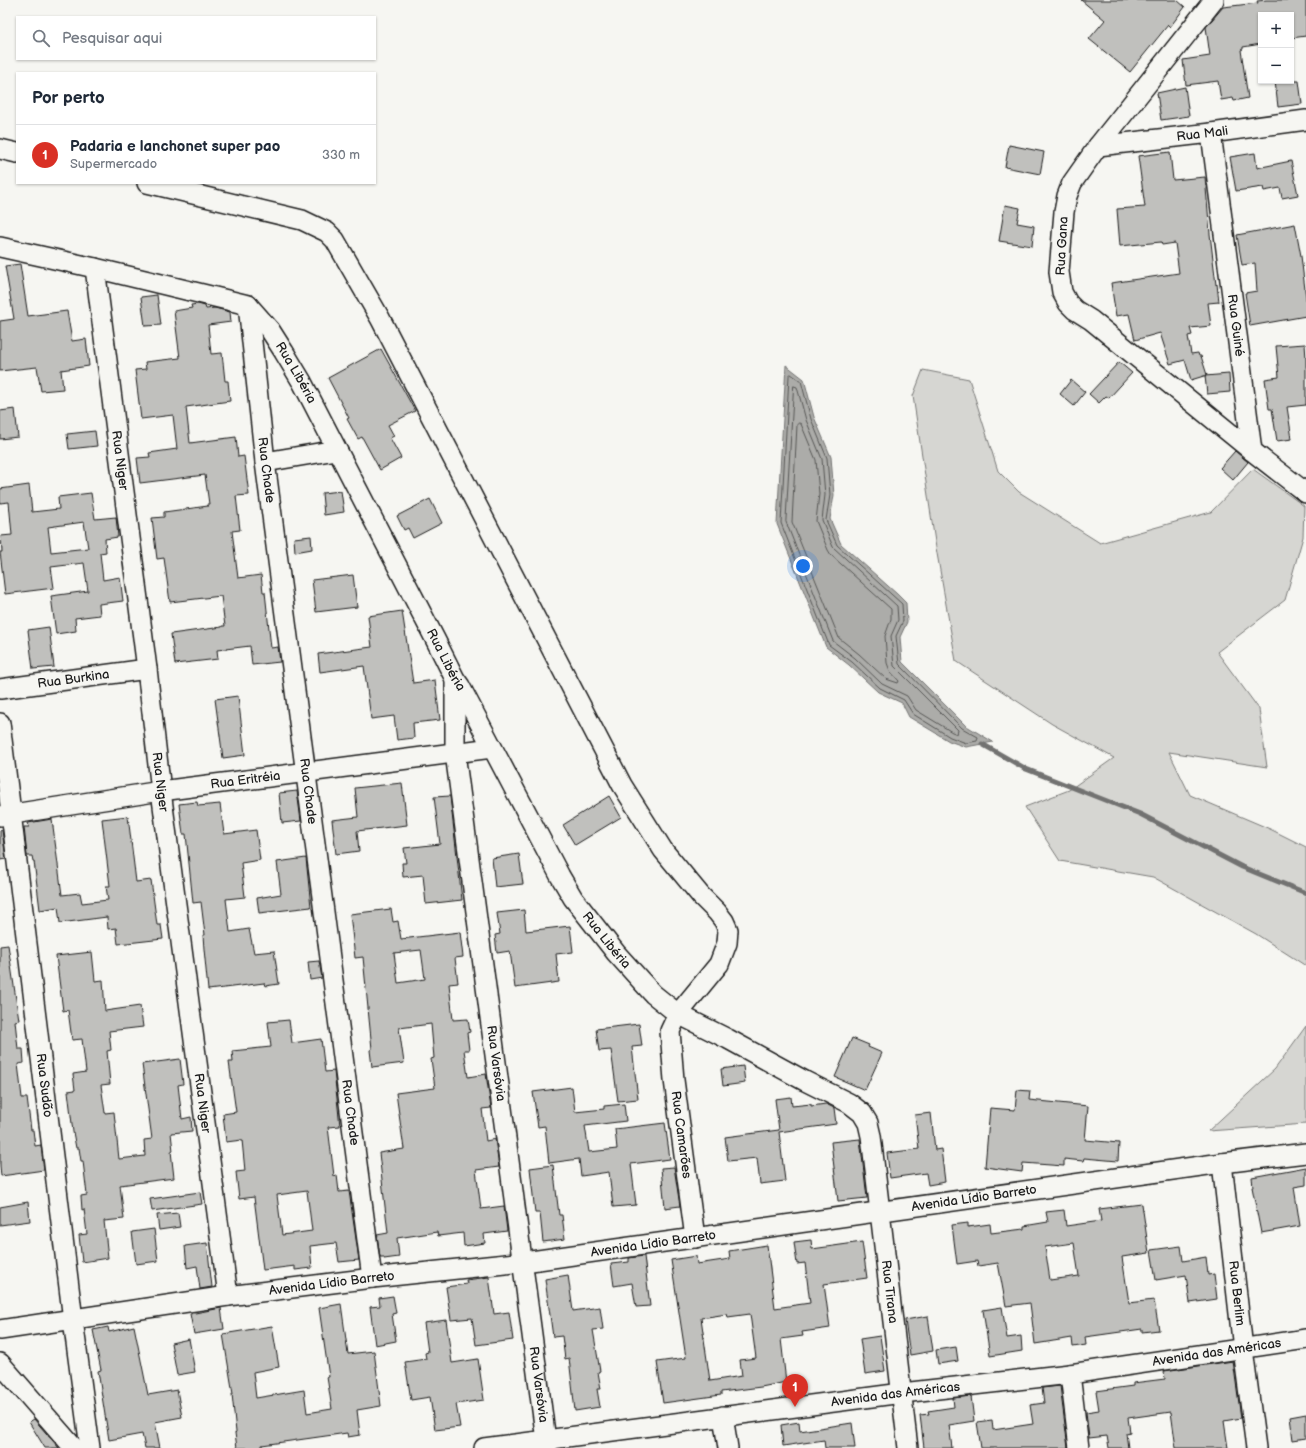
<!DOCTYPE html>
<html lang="pt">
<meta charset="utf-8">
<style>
:root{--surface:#fff;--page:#f6f6f7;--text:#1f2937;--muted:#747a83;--line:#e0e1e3;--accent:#d93025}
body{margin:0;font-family:"Balsamiq Sans",sans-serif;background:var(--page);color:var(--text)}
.controls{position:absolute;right:12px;top:12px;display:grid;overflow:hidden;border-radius:0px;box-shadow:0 1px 3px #0004}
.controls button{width:36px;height:36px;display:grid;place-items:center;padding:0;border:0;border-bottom:1px solid var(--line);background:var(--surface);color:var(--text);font:20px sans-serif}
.you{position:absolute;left:803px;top:566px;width:14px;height:14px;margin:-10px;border:3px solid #fff;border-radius:50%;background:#1a73e8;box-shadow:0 0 0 6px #1a73e833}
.badge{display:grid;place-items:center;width:26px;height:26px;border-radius:50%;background:var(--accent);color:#fff;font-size:13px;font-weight:700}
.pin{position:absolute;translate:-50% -33px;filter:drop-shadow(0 1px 2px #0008)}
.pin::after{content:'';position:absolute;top:21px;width:14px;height:12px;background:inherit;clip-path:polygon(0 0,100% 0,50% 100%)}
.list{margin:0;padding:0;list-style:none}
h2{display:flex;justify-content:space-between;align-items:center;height:52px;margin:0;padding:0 16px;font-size:17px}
h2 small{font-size:13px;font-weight:400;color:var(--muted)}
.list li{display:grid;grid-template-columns:26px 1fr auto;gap:12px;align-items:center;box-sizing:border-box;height:60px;padding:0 16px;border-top:1px solid var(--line)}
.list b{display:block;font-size:15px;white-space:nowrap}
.list p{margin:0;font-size:13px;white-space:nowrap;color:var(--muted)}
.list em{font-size:13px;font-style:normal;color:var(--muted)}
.icon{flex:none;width:22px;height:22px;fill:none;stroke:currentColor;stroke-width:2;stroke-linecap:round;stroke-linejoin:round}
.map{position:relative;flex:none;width:1306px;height:1448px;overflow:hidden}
.search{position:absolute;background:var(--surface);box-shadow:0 1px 3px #0004;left:16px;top:16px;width:360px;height:44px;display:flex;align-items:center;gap:10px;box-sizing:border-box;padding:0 14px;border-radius:0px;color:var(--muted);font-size:15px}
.panel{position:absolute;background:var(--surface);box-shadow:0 1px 3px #0004;left:16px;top:72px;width:360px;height:112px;border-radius:0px}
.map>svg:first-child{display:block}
</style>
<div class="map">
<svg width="1306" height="1448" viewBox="0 0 1306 1448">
<rect width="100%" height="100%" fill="#f6f6f2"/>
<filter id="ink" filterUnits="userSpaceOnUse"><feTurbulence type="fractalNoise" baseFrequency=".025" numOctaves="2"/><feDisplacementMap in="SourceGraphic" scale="8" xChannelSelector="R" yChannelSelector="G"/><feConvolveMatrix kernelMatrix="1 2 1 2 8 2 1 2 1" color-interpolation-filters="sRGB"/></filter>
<g filter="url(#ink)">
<path fill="#d6d6d2" stroke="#797977" d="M923,370l46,9 29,92 21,21 81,51 111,-31 42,-43 51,37 -1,31 -18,63 -68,52 42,57 8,58 -98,-15 21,43 80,34 36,18v119l-50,-32 -103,-57 -93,-16 -35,-54 44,-17 45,-32 -62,-34 -96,-63 -21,-119 -22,-146z
M1306,1026v98l-98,7 67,-62z"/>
<path fill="#acaca9" stroke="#727271" d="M786,365l18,14 10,38 17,40 3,38 -4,24 11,25 56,50 9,9 1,19 -7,15 2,25 63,63 28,17 -27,5 -17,-6 -40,-24 -7,-14 -24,-11 -29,-27 -23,-18 -49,-123z"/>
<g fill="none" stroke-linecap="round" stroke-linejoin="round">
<path stroke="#565654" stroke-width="1" d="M791,374l10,7 10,38 16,39 3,37 -4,25 11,25 65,59 1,17 -7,15 3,28 63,64 16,9 -1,4 -11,2 -16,-6 -37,-23 -9,-14 -24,-12 -28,-26 -23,-17 -48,-122 8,-147z
M794,386l3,1 9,33 16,39 3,36 -3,25 11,27 64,59 1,14 -7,16 3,30 64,64 -1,4 -5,-2 -36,-22 -9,-14 -25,-12 -27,-26 -22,-17 -47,-119z
M799,423l2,1 15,36 3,34 -3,27 12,29 3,5 60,54v10l-6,17 2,27 3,8 9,10 -1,2 -12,-4 -27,-25 -20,-16 -47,-116 5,-97z"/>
<path stroke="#727271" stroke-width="5" d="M982,744l44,25 114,45 102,53 64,26"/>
</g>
<path fill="#c0c0bd" stroke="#1c1c1c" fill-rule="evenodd" d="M1081,0h96l8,7 -15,20 -2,-2 -38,47 -41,-33 16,-19z
M1266,0h40v36l-15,2v-23h-30v29l-18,3v2l-2,1 7,48 -14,3 -1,-3 -12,2 -3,-19 -32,4 -3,-25 27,-4 -4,-29 17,-20 35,-4 -1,-2z
M1275,81h24l3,23 -24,3z
M1185,87l4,29 -28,4 -4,-27z
M1009,145l35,7 -4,22 -35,-7z
M1170,152l3,28 32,-3 5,57 6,51 1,-1 2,18 -11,1 3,23 -21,2 2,7 -4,1 3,18 7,-1 1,3h2l6,19 -16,5 -6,-20 -15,4 -10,-31 -25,7 -6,-26 -13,2 -5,-33 68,-10 -4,-30 -13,2 -1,-3 -41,4 -3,-37 28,-2 -7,-51z
M1255,153l2,15 34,-7 7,34 -16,3 -2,-10 -16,3 -1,-4 -27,4 -6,-34z
M1005,205l15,3 -3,15 17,3 -2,20 -33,-5z
M1295,224l6,32 5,42v18l-56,10 -5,-33 12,-2 -2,-28 -13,2 -5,-30z
M20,264l8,52 39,-5 5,30 14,-2 3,27 -28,4 2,19 -22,2 -4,-24 -37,4v-50l14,-2 -9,-53z
M157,295l4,30 -16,1 -4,-29z
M198,304l7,2 1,3 9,-1 15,4 1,10 -23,3 3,29 11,-1 3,28h3l2,20 -44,6 4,36 46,-6 2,20 6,-1 5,39 -13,1 4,34 -8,1 6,47 23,-3 2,17h2l6,56 7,-1 2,15 -28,3 -2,-19 -33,4 1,9 -43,5 -4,-30 51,-7v-1h3l-4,-30 -51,6 -6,-44 -7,1 -5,-41 12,-1v-5l44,-6 -1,-2h2l-4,-29 -65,8 -3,-25 13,-1 -1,-4 28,-4 -4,-34 -32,4 -6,-49 11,-1 -1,-7 35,-4 -6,-47 18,-3 -1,-3z
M1305,344l1,15v46l-19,2 5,32 -15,2 -5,-32h-3l-4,-30 14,-2 -3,-31z
M381,349l34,62 -27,14 6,11 -4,2 11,20 -21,12 -18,-33 -4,2 -11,-20 2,-1 -21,-40z
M1119,362l13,11 -23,25 -3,-2 -7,7 -10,-9z
M1229,374l1,18 -23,2 -2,-18z
M1071,380l14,12 -11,14 -14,-12z
M15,409l3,28 -18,2v-28z
M95,431l2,15 -28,3 -2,-15z
M1235,451l13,11 -15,18 -13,-12z
M29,485l3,27 27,-3 -1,-12 33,-4 4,26 21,-2 2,20 -13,2 1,13 -6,1 3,27 17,-3 3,24 -24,3 1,11 -25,3 1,13 -20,3 -5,-38 37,-5 -4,-28 -33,4 3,21 -49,6 -5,-42h2l-1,-16 11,-1 -3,-33 -9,1v-14zM84,522l4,26 -37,4 -3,-25z
M341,491l3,21 -20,3 -2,-22z
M430,499l12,24 -29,15 -5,-10 -4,2 -7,-14z
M311,536l1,13 -17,3 -1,-14z
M353,575l4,32 -41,5 -4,-32z
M402,611l11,72 22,-3 5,40 -27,3 1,15 -17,2 -3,-24 -23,3 -7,-53 -44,6 -2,-18 54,-7 -4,-31z
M49,627l5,40 -21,2 -5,-39z
M238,696l7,59 -22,3 -8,-59z
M402,783l5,42 -50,6 2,20 -23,3 -4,-34 26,-3 -3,-29z
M297,791l4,30 -19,2 -3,-30z
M450,796l12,104 -36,4 -3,-29 -20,2 -1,-14h4l-2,-15 36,-4 -6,-47z
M609,796l12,21 -46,28 -12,-20z
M197,802l1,4 22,-2 4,30 32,-4 4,30 -19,3 4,34 -19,2 4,33 19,-3 5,24 20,-2 5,33 -14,2 -1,-3 -56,7 -4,-41 -1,-14h2l-4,-33 -8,1 -7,-69h-3l-4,-30z
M128,816l8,66 15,-2 6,45h4l2,14 -45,5 -2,-16 -8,1 -1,-12 -47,6 -2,-16 -18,3 -6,-49h-1l-1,-5h-5l-3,-29h5l-1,-4 24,-4 10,76 18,-2 2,10 26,-3 -2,-14h4l-8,-67z
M0,830h2l4,29 -6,1z
M519,854l4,30 -28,3 -3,-29z
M306,858l5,49 -52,6 -2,-15 24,-4 -4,-32z
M391,909l2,13 5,-1 3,18 59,-7 3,25 -8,1 3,25 -9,1 4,36 15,-1 2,13 -3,1 2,17h-5l4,27 18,-3 5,34 -9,1 4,32 9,-2 4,28 -23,3 5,39 23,-3 3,25 -23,3 1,9 -21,3 -1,-13 -25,3 -1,-4 -40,6 2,19 -15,2v-2h-4l-3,-22 11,-2 -9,-80 25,-4 -8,-56 39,-5 -4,-29 3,-1 -3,-34 -32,4 5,35 -32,4 -2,-17 2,-1 -9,-92 -8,1 -5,-44zM421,950l4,29 -27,4 -4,-30z
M524,910l2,21 44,-5 3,26 -17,2 3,28 -44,6 -5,-37 -13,2 -2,-18 5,-1 -3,-21z
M8,945l11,75 -4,1 3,28h5l1,14 -6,1 4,34h5l4,32h2l2,16 6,-1 3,25 -43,6 -1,-10v-220z
M92,952l3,29 8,-1 2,31 35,-5 3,21 -34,4 2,19 -4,1 3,33 -9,1 4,28 9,-1 5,47 26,-3 -1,-16 8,-1 -10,-75 38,-5 3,25 -5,1 4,34 9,-2 1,14 -21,2 2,18h-2l3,27 -54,7 4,34 -20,2 4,37 -26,4 -3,-27 8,-1 -3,-25 -2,1 -1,-14 6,-1 -4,-34h-2l-2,-13h-3l-3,-16 -5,-41 7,-1 -2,-16 13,-2 -4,-33 -10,1 -4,-30 -5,1 -7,-55z
M319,961l3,17 -12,2 -2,-18z
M289,1020l3,23 29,-4 4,33 9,-1 6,55 -12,1 6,49 3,-1 2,17 10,-1 10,69 -20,2 -3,-19 -26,3 2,22 -17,2v-4l-32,4 -9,-73 -15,2 -3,-27 9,-1 -3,-31 -16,2 -3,-28 13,-2 -7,-50h4l-1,-11 39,-4 -3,-25zM307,1191l5,40 -30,4 -5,-40z
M639,1024l3,22 -10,1 6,52 -20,2 -7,-51 -12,1 -3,-22z
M852,1038l17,7 -1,2 14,6 -17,37 -30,-13z
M743,1066l2,17 -22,3 -2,-17z
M572,1087l3,25 29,-3v-3l20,-2 2,17 -41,5 4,26 28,-3 -2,-20 50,-6 5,36 -39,5 5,41 -23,2 -4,-35 -28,4 -2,-17 -30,4 -4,-37 -7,1 -5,-35z
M1017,1090l13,1 -1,9 59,6 -3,34 34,3 -1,18 -34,-3 -1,3 -19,-2v7l-41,-3 -1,9 -37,-5 5,-59 25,2z
M791,1097l1,9 19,-2v2l15,-2 8,4 2,16 -57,8 6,49 -25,3 -3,-26 -29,3 -3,-24 54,-7 -4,-31z
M931,1113l4,37 6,-1 4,33 -17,3 -2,-12 -36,5 -3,-25 32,-4 -4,-34z
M860,1139l7,59 -29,3 -7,-59z
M553,1165l6,50h3l3,24 -22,3 -3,-29h-5l-5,-45z
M674,1167l6,39 -15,2 -4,-40z
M1306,1167v18l-12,2 6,39 -39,7 -9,-46h1l-1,-10z
M200,1192l2,12 -50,7 -2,-12z
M28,1202l2,19 -30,4v-18z
M1142,1204l7,49 -27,4 7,46 25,-3 5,30 -17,2v-3l-57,8 1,8 -13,2 -1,-9 -37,6 -5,-41 -24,3 -8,-43 -20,3 -1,-5 -20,3 -5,-39 16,-2v4l22,-3 1,9 33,-4v-3l24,-4 -2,-10 18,-2 2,16 35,-5 -2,-12zM1074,1243l5,33 -29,4 -5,-33z
M178,1213l2,14 -21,3 -2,-15z
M154,1229l4,32 -22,3 -4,-32z
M811,1240l1,9 50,-7 5,36 -43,6 6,44 -28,4 1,4 -22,3 5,43 -25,5 -40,5v3l-58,8 -6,-41 29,-4 -15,-98 25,-4 1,8 33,-5 -1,-8 38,-6 8,63 35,-5 -5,-40 -8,1 -3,-22zM727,1314l1,3 22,-3 6,44 -16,2 2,16 -32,5 -9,-63z
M207,1243l5,44 -12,2 -3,-23 -10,2 -2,-22z
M1181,1246l2,15 23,-4 2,18 6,-1 3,25 -27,4 -4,-28 -30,5 -5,-30z
M644,1256l6,50 -14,1 -4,-24 -18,3 -3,-22 18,-2v-4z
M568,1275l5,36 27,-4 3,22 -10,1 7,41 -2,1 3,17h-4l3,18 -25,4 -6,-53 -4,1 -3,-23 -9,1 -8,-58z
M489,1277l5,37 15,-2 4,28 -37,5 -4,-27 -21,2 -5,-33 21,-3 -1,-4z
M393,1296l3,17 -4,1 4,27 -21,4 -5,-38 10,-1 -1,-8z
M341,1304l7,50 26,-3 7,55 -24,4 3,25 -12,2 -1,-4 -85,12v3h-25l-2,-15 1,-1 -4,-38h1l-10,-60 49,-8 7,41 -26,5 3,26 48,-8 3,23 25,-4 -5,-32h2l-10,-69z
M1002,1307l5,31 14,-2 1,15 -32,5 -7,-46z
M221,1308l3,21 -30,5 -4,-20z
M928,1316l5,35 -23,4 -5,-35z
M446,1320l6,43 26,-4 6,41 -28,4 4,23 -25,3 -5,-33 -19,3 -6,-38 21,-3 -1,-6 3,-1 -4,-29z
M134,1326l14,69 29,-5 5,27 -27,5 5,26h-15l-3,-14 -33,6 -11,-69 3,-1 -8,-40 15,-3 1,5z
M880,1336l5,35 -20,3 -5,-35z
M189,1339l6,33 -18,3 -6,-32z
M956,1347l2,14 -20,3 -2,-14z
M1233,1361l8,57 -17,3 4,27h-52l-5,-36 -43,6 2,14 -4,1 2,15h-19l-2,-12 -18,2 -3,-26 13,-2 -3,-19 37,-5v-3l32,-4 -1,-8z
M1060,1386l8,62h-87l-4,-26 15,-2 1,10 40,-6 -3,-19 14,-2 -2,-15z
M971,1396l3,25 -25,4 3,23h-28l-4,-33 9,-1 -1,-3 26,-4 -1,-9z
M1306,1414v24l-13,2 -3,-23z
M34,1419l25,29h-14l-16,-26z
M799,1422l1,9 52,-8 3,25h-30l-1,-8 -41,6 -2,-21z"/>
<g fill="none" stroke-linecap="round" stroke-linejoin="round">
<g stroke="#1c1c1c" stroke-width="22">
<g id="street">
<path d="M1214,0l-116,146 -26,37 -5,13 -3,16 -5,60 3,20 6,11 7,7 16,10 161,131"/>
<path id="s1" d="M1211,133l41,318 54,42"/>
<path id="s2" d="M1098,146l113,-13 95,-13"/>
<path d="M0,149l17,4"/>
<path id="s3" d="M147,183l155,37 25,12 8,8 45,78 242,467 41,65 38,46 16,16 7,9 4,9 -1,13 -8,21 -41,50 -8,17 4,49 21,158"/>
<path id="s4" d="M0,247l95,21 153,37 22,25 14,22 18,30 133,257 20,40 5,7 100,190 13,22 43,55 37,41 25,20 50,25 77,42 44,22 13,10 6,10 3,13 37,312"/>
<path id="s5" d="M95,268l52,401 14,122 67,505"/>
<path id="s6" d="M248,305l17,157 107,816"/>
<path d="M265,462l71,-12"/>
<path id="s7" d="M455,680v73l92,695"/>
<path id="s8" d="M0,689l147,-20"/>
<path id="s9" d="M0,723l73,597 17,128"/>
<path id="s10" d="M0,816l161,-25 331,-43"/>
<path id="s11" d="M1222,1163l21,186 13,99"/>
<path id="s12" d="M0,1330l228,-34 144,-18 152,-16 698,-99 84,-10"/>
<path d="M0,1363l74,85"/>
<path d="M1070,1374l9,74"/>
<path d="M723,1416l5,32"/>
<path id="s13" d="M484,1448l418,-55 168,-19 236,-35"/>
</g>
</g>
<use href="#street" stroke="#f6f6f2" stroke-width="19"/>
</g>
</g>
<g text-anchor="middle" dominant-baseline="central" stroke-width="3" stroke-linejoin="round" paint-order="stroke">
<g font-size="13" fill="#1c1c1c" stroke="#f6f6f2">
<text stroke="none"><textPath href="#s2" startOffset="105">Rua Mali</textPath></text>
<text transform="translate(1062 246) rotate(-87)">Rua Gana</text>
<text stroke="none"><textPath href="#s1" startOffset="194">Rua Guiné</textPath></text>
<text stroke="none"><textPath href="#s4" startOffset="338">Rua Libéria</textPath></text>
<text stroke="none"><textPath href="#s5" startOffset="194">Rua Niger</textPath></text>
<text stroke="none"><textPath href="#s6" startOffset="166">Rua Chade</textPath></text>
<text stroke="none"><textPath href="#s4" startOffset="662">Rua Libéria</textPath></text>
<text stroke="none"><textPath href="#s8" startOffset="74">Rua Burkina</textPath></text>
<text stroke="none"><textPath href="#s10" startOffset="248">Rua Eritréia</textPath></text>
<text stroke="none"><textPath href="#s5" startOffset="518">Rua Niger</textPath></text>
<text stroke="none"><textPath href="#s6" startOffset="490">Rua Chade</textPath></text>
<text stroke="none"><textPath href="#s4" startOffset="986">Rua Libéria</textPath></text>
<text stroke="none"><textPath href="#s7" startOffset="386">Rua Varsóvia</textPath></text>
<text stroke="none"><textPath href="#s9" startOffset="365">Rua Sudão</textPath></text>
<text stroke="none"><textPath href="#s5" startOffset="842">Rua Niger</textPath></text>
<text stroke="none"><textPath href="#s6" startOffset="814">Rua Chade</textPath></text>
<text stroke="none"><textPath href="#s3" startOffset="1218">Rua Camarões</textPath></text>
<text stroke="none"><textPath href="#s12" startOffset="983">Avenida Lídio Barreto</textPath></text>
<text stroke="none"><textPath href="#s12" startOffset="659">Avenida Lídio Barreto</textPath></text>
<text stroke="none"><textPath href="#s12" startOffset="335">Avenida Lídio Barreto</textPath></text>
<text stroke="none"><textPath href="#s4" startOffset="1480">Rua Tirana</textPath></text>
<text stroke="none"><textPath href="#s11" startOffset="131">Rua Berlim</textPath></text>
<text stroke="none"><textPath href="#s13" startOffset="739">Avenida das Américas</textPath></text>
<text stroke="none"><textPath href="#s7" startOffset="710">Rua Varsóvia</textPath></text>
<text stroke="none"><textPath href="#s13" startOffset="415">Avenida das Américas</textPath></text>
</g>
</g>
</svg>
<div class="controls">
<button>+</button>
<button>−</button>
</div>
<div class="you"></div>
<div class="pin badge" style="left:795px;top:1407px">1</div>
<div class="search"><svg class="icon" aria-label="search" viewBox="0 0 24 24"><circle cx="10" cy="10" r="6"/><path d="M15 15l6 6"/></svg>Pesquisar aqui</div>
<section class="panel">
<h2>Por perto<small></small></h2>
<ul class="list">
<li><span class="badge">1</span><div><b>Padaria e lanchonet super pao</b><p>Supermercado</p></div><em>330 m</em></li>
</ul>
</section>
</div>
